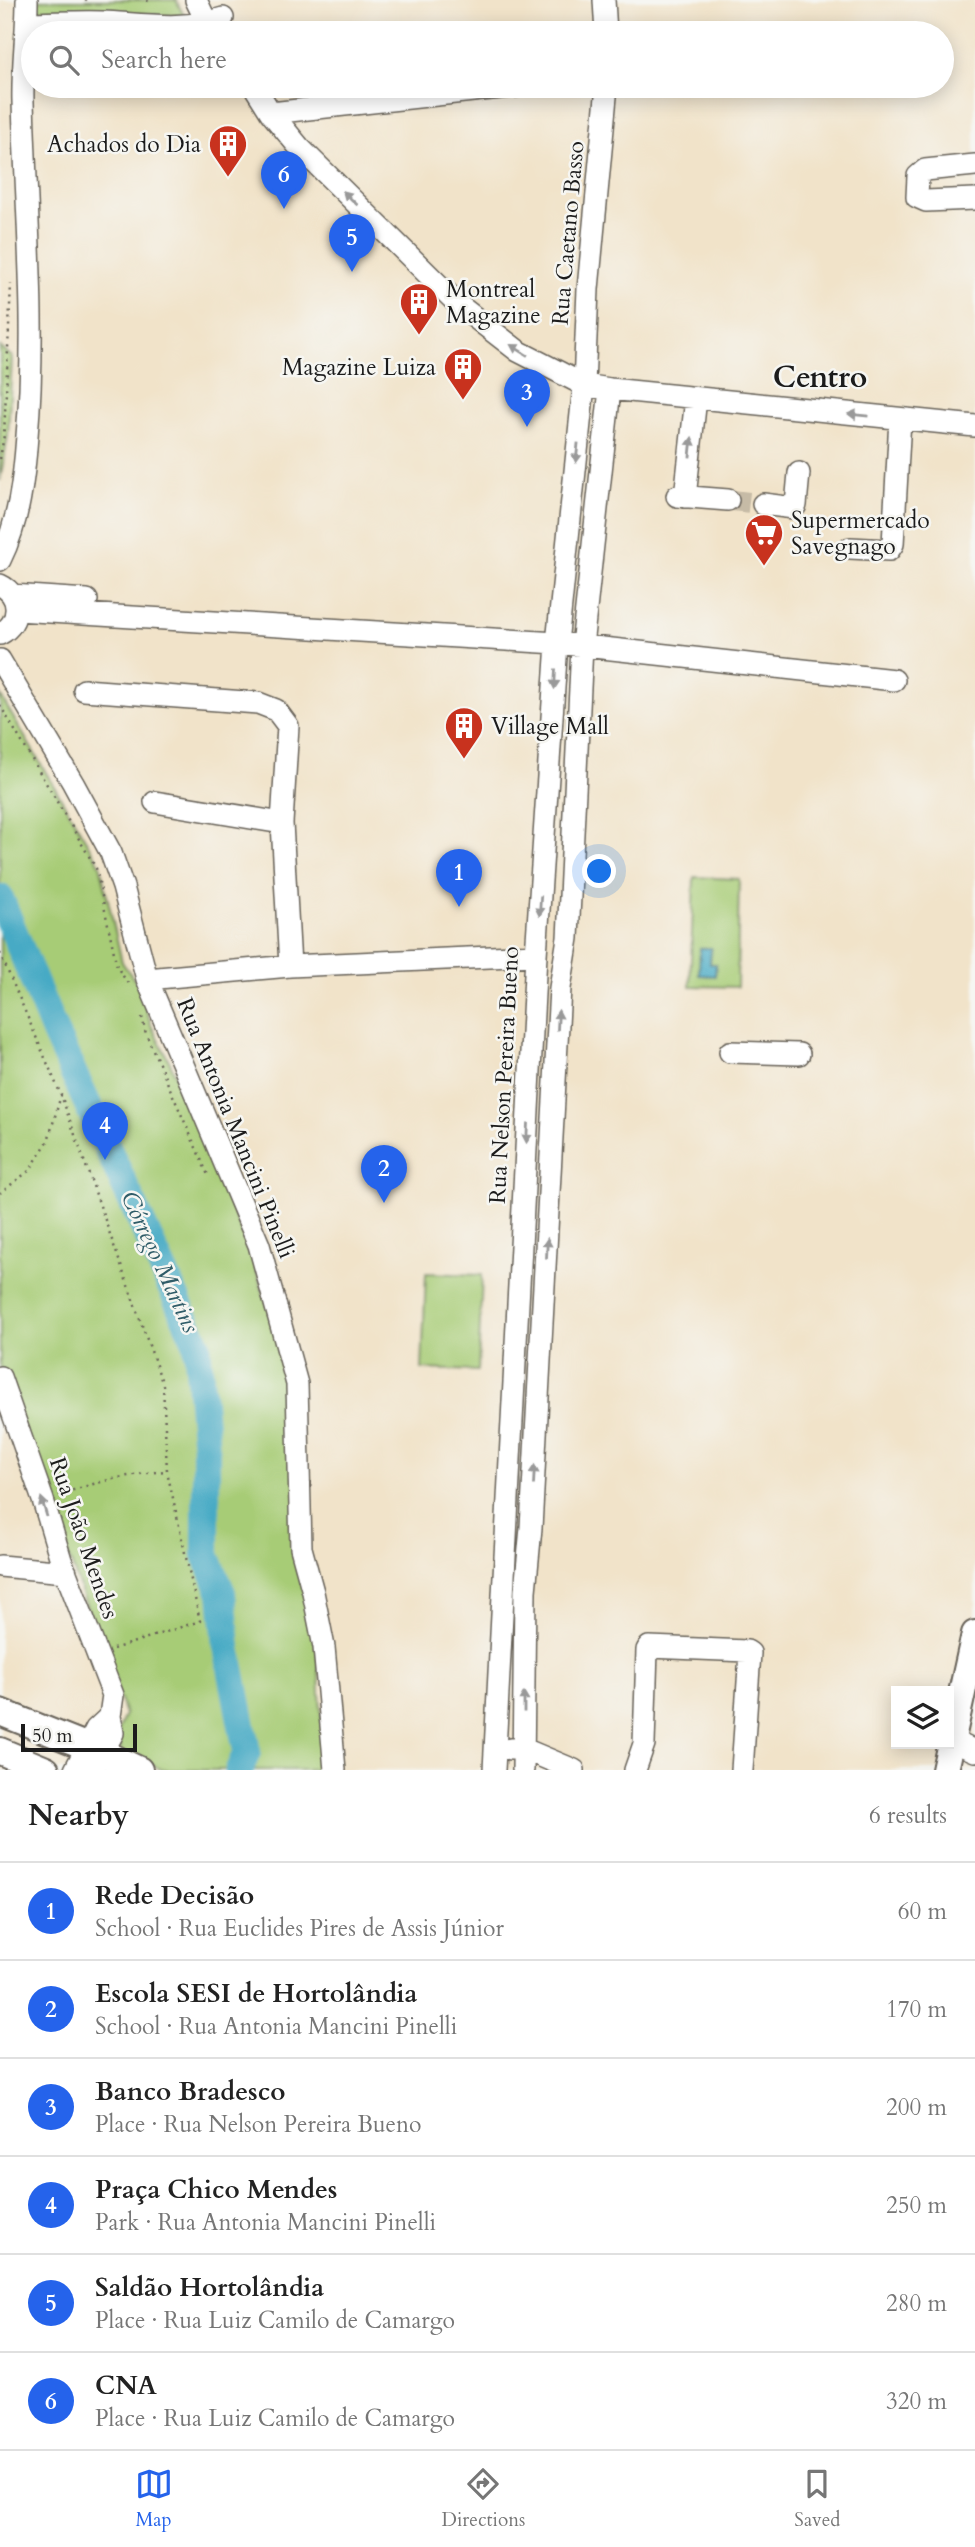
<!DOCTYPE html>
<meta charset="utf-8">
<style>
:root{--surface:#fff;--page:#f2f2f2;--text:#222;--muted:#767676;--line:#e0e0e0;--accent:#2563eb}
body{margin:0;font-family:Cardo,serif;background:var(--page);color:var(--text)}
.controls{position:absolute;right:21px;bottom:21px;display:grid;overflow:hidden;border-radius:0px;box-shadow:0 4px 18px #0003}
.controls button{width:63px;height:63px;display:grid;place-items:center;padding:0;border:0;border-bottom:2px solid var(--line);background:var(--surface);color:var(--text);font:35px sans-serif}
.scale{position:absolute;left:21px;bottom:18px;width:116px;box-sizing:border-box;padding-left:7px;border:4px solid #1c1c1c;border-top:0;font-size:19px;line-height:24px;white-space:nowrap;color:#1c1c1c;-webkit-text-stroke:5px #f6f6f2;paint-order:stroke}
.you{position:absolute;left:600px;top:872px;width:24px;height:24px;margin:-18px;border:5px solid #fff;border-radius:50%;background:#1a73e8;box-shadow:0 0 0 10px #1a73e833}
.badge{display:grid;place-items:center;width:46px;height:46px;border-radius:50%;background:var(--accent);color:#fff;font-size:23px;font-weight:700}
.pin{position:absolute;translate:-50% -58px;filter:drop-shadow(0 2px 4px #0008)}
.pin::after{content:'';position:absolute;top:37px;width:24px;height:21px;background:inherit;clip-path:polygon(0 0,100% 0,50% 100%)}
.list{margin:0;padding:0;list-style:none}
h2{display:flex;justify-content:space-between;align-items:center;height:91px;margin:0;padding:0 28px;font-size:30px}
h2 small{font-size:23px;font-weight:400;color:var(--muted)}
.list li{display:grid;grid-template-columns:46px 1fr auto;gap:21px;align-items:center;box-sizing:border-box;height:98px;padding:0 28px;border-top:2px solid var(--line)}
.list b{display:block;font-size:26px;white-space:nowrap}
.list p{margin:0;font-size:23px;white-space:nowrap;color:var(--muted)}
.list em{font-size:23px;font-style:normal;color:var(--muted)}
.icon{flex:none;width:38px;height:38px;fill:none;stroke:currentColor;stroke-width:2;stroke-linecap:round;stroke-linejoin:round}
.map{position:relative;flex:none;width:975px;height:1770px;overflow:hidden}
.search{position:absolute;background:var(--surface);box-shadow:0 4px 18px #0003;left:21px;right:21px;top:21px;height:77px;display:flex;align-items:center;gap:18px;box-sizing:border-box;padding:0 24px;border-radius:38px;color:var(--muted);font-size:26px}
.sheet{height:679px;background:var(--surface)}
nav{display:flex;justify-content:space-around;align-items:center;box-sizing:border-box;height:98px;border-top:2px solid var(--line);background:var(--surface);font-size:19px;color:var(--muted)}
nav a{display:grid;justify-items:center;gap:4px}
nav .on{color:var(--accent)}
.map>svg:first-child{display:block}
</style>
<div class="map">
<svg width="975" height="1770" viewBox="0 0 975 1770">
<rect width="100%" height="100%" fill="#f6f6f2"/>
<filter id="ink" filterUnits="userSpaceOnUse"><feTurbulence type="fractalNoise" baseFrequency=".0143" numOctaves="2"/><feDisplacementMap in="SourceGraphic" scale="14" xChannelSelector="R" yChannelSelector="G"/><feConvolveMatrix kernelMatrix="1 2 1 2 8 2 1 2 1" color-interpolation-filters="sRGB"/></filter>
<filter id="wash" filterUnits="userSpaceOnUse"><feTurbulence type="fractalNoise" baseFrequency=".00686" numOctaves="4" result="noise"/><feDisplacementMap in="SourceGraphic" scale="28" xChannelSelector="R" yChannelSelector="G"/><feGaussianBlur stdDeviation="1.57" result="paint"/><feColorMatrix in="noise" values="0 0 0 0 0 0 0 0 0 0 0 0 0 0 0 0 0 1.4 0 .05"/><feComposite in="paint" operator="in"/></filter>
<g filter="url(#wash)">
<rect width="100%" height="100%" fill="#f1e3c9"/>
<path fill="#a7cc76" stroke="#627449" stroke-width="2" d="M30,0h146l8,16 -154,-6z
M0,347l12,10 -4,79 -8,45z
M0,695l100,169 22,98 18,26 11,37 20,40 80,189 41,128 27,291 5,97h-161l-42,-18 -2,-22 6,-16 -125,-350z
M694,877l45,2 -2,108 -47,-1z
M426,1273l56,2 -4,96 -56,-2z"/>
<path fill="#46aac5" stroke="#316370" stroke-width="2" d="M700,948h11l-1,16h6l-1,12 -16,-1z"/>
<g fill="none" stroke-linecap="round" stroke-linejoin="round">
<path stroke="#46aac5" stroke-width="28" d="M0,898l56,137 141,309 9,105v106l16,38 5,54 20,105 -8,18"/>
</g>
</g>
<g filter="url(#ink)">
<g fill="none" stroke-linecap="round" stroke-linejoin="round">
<path stroke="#c6bba6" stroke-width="21" stroke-dasharray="21 10" stroke-linecap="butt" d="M728,500l35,4"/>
<g stroke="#676259" stroke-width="24">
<path id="minor" d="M196,0l11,23 10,9
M604,0l2,33
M27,23c25,0 51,-2 76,-1 40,2 82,9 120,-4
M254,86l17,27 28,34 161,159 58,45 66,34 26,4 365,37
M271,113l248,-27
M975,165l-50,5 -7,6 -1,21 9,4 49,-2
M677,496l51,4
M685,497l11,-99
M763,504l31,4 2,-3 3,-32
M850,548l39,2 4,-6 7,-125
M0,560c19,-38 24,-82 27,-124 10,-111 -1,-224 -4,-335 -1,-33 4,-67 4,-101
M0,585c22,10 21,38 0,49
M12,595l75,5
M17,610l540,33 337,37
M0,660l73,123 38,70 12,34 24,92 112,266 38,139 4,164 12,44 11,55 11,123
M84,690l174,13 18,7 12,16 -6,97 8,143
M155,802l127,21
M147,979l143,-13 246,-11
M730,1052l69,2
M0,1377l43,123 18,60 52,135 -3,21 3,17 -20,37
M0,1566l66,6
M952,1741l23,10
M510,1749h14l50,21
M75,1770l21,-41 14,-13
M494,1770l42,-815 21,-312 27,-258 4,-96 19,-203
M523,1770l2,-179 6,-63 29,-540 8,-50 14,-292 28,-257
M635,1770l9,-26 3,-94 2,-3 98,4 3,2 -8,117"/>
</g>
<g stroke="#676259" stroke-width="30">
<path id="major" d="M0,1712l103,41 36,17
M0,1751l46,19
M945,1770l30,-136"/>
</g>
<path stroke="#676259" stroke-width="2.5" stroke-dasharray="2 5" stroke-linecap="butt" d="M86,0v1
M147,0l2,3v-3
M0,459l4,-24 7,-151
M0,705l96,163 21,99 12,18
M0,953l61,142 -13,46 -18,29 -30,23
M142,1017l4,17 62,141
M59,1495c36,-13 70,-21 108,-24l-4,-86 -102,-290
M113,1649l87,-28 -33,-150"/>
<use href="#minor" stroke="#fff" stroke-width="21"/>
<use href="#major" stroke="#fff" stroke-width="26"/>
</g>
<defs><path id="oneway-solid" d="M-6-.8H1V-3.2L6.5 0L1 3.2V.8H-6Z" transform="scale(1.75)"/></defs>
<g fill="#999">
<use href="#oneway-solid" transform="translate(350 198) rotate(-136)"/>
<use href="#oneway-solid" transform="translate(519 350) rotate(-148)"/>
<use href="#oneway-solid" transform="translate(858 415) rotate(-174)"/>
<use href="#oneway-solid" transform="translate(691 447) rotate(-84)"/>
<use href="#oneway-solid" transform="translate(577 453) rotate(96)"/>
<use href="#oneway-solid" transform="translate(555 679) rotate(93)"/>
<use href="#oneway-solid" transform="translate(540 906) rotate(94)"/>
<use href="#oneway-solid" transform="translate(558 1020) rotate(-87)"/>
<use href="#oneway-solid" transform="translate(527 1133) rotate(93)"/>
<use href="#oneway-solid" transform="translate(547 1248) rotate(-87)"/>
<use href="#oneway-solid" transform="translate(534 1475) rotate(-87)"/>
<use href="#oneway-solid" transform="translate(44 1507) rotate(-107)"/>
<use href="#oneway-solid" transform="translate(524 1702) rotate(-90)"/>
</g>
</g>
<defs>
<g id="building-pin" transform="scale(2.0125)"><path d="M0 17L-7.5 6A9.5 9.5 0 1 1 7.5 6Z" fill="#c8321e" stroke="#f6f6f2"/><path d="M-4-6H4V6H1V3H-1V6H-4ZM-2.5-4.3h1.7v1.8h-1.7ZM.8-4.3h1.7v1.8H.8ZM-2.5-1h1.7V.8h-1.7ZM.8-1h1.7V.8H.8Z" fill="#fff"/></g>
<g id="supermarket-pin" transform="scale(2.0125)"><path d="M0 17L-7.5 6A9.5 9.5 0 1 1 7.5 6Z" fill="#c8321e" stroke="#f6f6f2"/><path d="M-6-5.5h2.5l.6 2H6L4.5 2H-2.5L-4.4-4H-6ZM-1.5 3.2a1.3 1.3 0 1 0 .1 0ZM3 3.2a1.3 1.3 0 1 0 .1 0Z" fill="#fff"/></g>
</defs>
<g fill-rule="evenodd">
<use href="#building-pin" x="228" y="144"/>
<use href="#building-pin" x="419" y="302"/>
<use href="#building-pin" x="463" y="367"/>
<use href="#supermarket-pin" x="764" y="533"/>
<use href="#building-pin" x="464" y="726"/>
</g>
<g text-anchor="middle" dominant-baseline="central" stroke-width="5" stroke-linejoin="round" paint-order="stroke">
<g font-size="23" fill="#1c1c1c" stroke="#f6f6f2" text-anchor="start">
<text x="201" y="144" text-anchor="end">Achados do Dia</text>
<text x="446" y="289">Montreal<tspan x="446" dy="26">Magazine</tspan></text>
<text x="436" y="367" text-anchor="end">Magazine Luiza</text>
<text x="791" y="520">Supermercado<tspan x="791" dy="26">Savegnago</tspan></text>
<text x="491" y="726">Village Mall</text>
</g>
<g font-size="23" fill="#1c1c1c" stroke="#f6f6f2">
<text transform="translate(568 233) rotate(-85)">Rua Caetano Basso</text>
<text transform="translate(504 1075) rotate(-87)">Rua Nelson Pereira Bueno</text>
<text transform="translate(236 1128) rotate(68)">Rua Antonia Mancini Pinelli</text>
<text transform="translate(84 1538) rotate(71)">Rua João Mendes</text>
</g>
<g font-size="24" font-style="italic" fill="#2f5c68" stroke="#f6f6f2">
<text transform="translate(160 1262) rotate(65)">Córrego Martins</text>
</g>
<g font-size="30" font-weight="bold" fill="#1c1c1c" stroke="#f6f6f2">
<text x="820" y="377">Centro</text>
</g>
</g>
</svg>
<div class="controls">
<button><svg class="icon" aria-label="layers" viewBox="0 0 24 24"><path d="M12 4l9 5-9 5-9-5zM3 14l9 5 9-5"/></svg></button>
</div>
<div class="scale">50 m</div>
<div class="you"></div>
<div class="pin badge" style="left:459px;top:907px">1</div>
<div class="pin badge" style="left:384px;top:1203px">2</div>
<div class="pin badge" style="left:527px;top:427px">3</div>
<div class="pin badge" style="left:105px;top:1160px">4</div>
<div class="pin badge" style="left:352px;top:272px">5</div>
<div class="pin badge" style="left:284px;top:209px">6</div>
<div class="search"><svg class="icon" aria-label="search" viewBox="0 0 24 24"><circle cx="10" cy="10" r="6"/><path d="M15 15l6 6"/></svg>Search here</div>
</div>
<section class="sheet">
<h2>Nearby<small>6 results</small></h2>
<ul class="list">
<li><span class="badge">1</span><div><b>Rede Decisão</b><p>School · Rua Euclides Pires de Assis Júnior</p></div><em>60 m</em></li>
<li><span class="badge">2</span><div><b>Escola SESI de Hortolândia</b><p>School · Rua Antonia Mancini Pinelli</p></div><em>170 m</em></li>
<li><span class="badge">3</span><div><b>Banco Bradesco</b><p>Place · Rua Nelson Pereira Bueno</p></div><em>200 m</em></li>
<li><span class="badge">4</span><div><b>Praça Chico Mendes</b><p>Park · Rua Antonia Mancini Pinelli</p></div><em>250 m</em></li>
<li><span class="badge">5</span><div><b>Saldão Hortolândia</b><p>Place · Rua Luiz Camilo de Camargo</p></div><em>280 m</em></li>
<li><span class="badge">6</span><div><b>CNA</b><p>Place · Rua Luiz Camilo de Camargo</p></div><em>320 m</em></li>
</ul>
</section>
<nav>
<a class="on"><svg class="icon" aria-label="map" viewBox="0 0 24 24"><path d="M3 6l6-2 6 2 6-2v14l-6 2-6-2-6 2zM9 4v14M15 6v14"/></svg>Map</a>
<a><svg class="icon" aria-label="directions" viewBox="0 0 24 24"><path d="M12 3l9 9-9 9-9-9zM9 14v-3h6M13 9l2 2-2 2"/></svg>Directions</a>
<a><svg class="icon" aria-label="saved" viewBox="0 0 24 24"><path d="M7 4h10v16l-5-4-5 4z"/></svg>Saved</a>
</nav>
